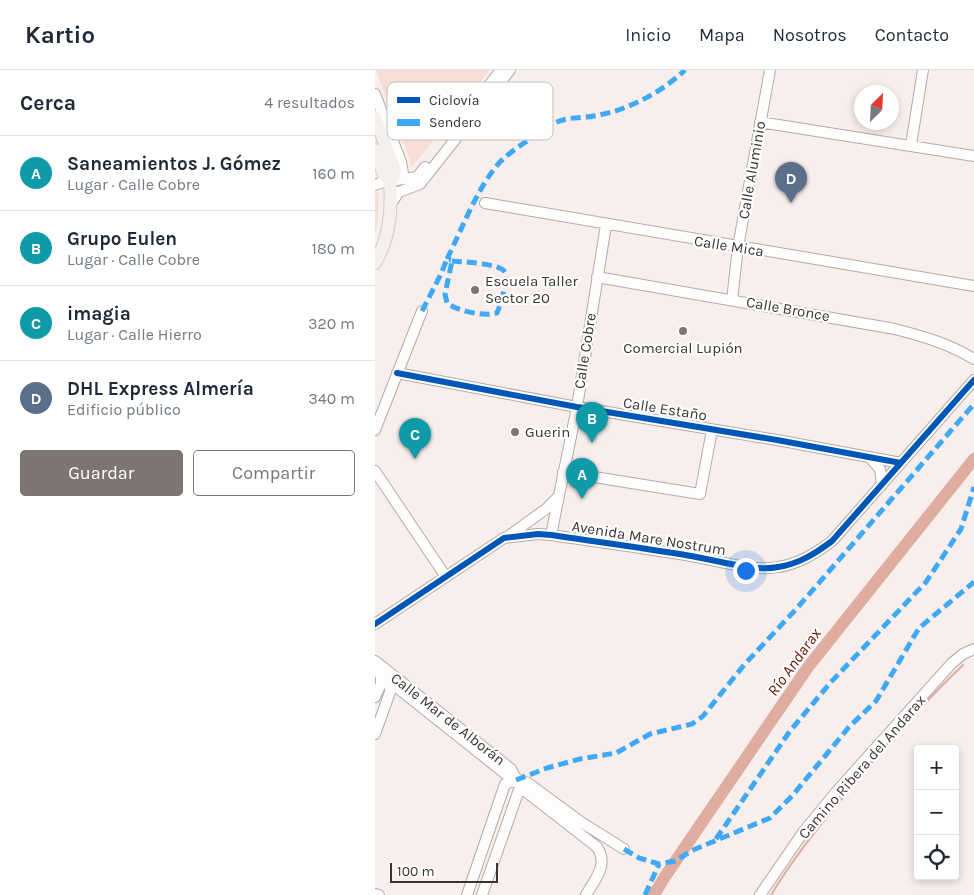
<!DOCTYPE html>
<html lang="es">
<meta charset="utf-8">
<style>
:root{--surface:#fff;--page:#f2f2f3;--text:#1f2937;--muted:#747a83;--line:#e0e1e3;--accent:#7c7573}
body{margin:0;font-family:Karla,sans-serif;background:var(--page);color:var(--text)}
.controls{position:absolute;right:15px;bottom:15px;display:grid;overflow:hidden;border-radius:5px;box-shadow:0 2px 8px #0003}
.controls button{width:45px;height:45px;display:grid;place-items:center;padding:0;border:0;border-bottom:1px solid var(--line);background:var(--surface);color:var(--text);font:25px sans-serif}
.compass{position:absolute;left:479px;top:15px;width:45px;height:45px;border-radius:50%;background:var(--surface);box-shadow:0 2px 8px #0003;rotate:24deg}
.scale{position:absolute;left:15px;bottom:12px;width:108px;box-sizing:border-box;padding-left:5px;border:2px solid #3a3432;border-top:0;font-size:14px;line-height:18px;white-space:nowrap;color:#3a3432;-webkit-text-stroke:4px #fdfdfd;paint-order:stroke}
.you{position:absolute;left:370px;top:500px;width:18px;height:18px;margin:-12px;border:4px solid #fff;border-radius:50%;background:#1a73e8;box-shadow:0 0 0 8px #1a73e833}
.badge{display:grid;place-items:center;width:32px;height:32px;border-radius:50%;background:var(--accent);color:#fff;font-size:16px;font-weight:700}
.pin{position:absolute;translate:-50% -41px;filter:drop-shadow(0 1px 2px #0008)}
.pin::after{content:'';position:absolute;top:26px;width:18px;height:15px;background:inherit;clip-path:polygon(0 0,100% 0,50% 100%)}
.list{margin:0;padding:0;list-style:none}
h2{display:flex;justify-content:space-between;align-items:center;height:65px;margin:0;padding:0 20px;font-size:21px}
h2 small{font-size:16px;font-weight:400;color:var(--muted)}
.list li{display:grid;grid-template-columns:32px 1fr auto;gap:15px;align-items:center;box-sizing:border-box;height:75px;padding:0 20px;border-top:1px solid var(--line)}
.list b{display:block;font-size:19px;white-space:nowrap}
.list p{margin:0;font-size:16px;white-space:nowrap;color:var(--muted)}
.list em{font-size:16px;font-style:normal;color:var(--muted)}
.actions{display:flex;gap:10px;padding:15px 20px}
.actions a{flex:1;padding:11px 0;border:1px solid var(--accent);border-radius:5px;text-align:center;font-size:18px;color:var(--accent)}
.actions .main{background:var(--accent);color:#fff}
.icon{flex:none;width:28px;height:28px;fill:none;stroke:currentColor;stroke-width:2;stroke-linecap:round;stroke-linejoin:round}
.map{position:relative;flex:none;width:599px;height:825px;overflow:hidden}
header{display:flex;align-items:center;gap:30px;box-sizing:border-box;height:70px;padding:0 25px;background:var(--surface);border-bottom:1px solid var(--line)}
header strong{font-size:24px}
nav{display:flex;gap:28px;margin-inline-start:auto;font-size:18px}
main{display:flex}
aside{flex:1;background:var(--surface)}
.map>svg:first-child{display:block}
</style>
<header>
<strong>Kartio</strong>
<nav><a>Inicio</a><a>Mapa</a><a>Nosotros</a><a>Contacto</a></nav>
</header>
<main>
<aside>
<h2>Cerca<small>4 resultados</small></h2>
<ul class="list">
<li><span class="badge" style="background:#0f9aa8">A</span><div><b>Saneamientos J. Gómez</b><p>Lugar · Calle Cobre</p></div><em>160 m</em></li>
<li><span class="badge" style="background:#0f9aa8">B</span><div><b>Grupo Eulen</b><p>Lugar · Calle Cobre</p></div><em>180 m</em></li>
<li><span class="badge" style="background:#0f9aa8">C</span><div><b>imagia</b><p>Lugar · Calle Hierro</p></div><em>320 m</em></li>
<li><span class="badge" style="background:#5c6f8a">D</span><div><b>DHL Express Almería</b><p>Edificio público</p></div><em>340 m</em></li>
</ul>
<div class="actions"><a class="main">Guardar</a><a>Compartir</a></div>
</aside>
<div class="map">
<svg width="599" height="825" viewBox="0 0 599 825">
<rect width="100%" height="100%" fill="#f8eeec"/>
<path fill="#f9ded8" d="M1,0h112v2l-71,89 -5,5z
M3,122l1,1 -1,27 -3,13v-39z"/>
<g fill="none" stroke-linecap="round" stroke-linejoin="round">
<path stroke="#dfaca0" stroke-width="2" d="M396,825c21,-35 46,-66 72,-98 38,-46 77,-91 120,-132"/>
<path stroke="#dfaca0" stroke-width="12" d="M279,825l10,-17 144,-211 166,-208"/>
<g stroke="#b3aba9" stroke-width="12">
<path id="minor" d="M0,24l26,68 3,17
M93,42l33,-42
M385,52l214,34
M536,75l12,-75
M0,115l8,-3 34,-5 8,-10
M17,132l7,-10 21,-8 90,-114
M110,133l489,83
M222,207l298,52c27,7 55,15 79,30
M357,230l6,-53 32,-177
M22,303l180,34 200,33 124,23
M0,360l47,-119
M495,388l10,11 2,16
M0,401l71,106
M188,402l137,22 12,-64
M176,465l26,-128 29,-182
M132,467l39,-28 12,-12
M0,554l129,-86 34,-4 13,1c47,7 94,13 140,21 25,4 63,16 87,11 21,-3 38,-14 54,-26l142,-161
M0,591l136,108 9,18 77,60c12,18 -2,32 -11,48
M0,600l132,105 21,8 53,39 43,27
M0,627l6,-13v-9
M0,664l15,-42v-10
M0,824l4,1
M92,825l38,-111 11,-4
M107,825l38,-108
M385,825l44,-64 33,-40 115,-128 11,-9 11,-5"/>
</g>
<g stroke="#d1cccb" stroke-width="14">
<path id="major" d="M0,47l20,54 -2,7 -3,3c2,29 0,56 -15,82
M0,80l9,25 6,6"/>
</g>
<use href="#minor" stroke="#fefcfc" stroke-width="10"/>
<use href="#major" stroke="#f5efed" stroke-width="12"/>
<path stroke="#3fa9f5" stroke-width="5" stroke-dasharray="10 5" stroke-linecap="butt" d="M72,189c15,-30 31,-73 53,-97 10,-10 22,-18 34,-25 9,-7 19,-15 29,-17 10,-3 21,-2 31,-4 32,-5 67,-23 91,-46
M77,191c11,1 47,2 53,11 4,6 -5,34 -8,41 -12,4 -40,-2 -50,-10l-2,-9z
M47,241l19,-37 6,-15 4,1
M141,710l31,-12 33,-9 36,-6 34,-19 42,-10 11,-8 41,-51 54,-58 176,-203
M341,769l74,-108 41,-49 95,-100 35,-53 13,-42
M249,779l15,9 20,6 16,-3 18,-11 77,-32 22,-22 57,-69 27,-26 43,-73 55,-46
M270,825l14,-31"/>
<g stroke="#fdfdfd" stroke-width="9">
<path id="cycleway" d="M22,303l180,34 200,33 124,23
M0,554l129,-86 34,-4 13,1c47,7 94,13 140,21 25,4 63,16 87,11 21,-3 38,-14 54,-26l142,-161"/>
</g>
<use href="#cycleway" stroke="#0057b8" stroke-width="6"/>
</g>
<g fill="#7c7573" stroke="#fdfdfd" stroke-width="2">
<circle cx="100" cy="220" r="5"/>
<circle cx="308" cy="261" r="5"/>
<circle cx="140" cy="362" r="5"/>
</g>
<g text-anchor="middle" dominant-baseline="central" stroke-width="4.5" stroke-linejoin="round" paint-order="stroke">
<g font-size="15" fill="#3a3432" stroke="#fdfdfd">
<text transform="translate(377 100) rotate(-80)">Calle Aluminio</text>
<text transform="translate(354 176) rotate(9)">Calle Mica</text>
<text transform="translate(413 239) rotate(10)">Calle Bronce</text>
<text transform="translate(210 281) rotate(-81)">Calle Cobre</text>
<text transform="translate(290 339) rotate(9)">Calle Estaño</text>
<text transform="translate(274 468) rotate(9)">Avenida Mare Nostrum</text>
<text transform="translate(73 649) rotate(38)">Calle Mar de Alborán</text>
<text transform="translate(487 697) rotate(-49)">Camino Ribera del Andarax</text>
</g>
<g font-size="15" fill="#3a3432" stroke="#fdfdfd" text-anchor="start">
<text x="110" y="211">Escuela Taller<tspan x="110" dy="17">Sector 20</tspan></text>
<text x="308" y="278" text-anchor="middle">Comercial Lupión</text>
<text x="150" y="362">Guerin</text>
</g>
<g font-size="16" font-style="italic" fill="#671702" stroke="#fdfdfd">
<text transform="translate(419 592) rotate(-54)">Río Andarax</text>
</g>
</g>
<rect x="12" y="12" width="166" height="58" rx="8" fill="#fdfdfd" stroke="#c2c1c0" stroke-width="1"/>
<rect x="22" y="27" width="23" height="6" fill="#0057b8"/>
<rect x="22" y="49" width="23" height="7" fill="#3fa9f5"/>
<g font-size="14" fill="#3a3432">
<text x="54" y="35">Ciclovía</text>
<text x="54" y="57">Sendero</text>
</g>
</svg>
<div class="controls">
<button>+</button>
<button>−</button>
<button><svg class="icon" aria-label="locate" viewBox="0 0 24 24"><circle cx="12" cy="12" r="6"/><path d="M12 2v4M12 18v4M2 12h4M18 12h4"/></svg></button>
</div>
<svg class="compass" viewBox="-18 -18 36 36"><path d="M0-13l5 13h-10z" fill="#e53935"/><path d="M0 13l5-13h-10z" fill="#747a83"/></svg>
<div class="scale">100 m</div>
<div class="you"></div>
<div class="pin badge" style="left:207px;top:429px;background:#0f9aa8">A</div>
<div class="pin badge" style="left:217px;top:373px;background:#0f9aa8">B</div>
<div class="pin badge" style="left:40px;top:389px;background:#0f9aa8">C</div>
<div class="pin badge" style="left:416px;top:133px;background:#5c6f8a">D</div>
</div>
</main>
